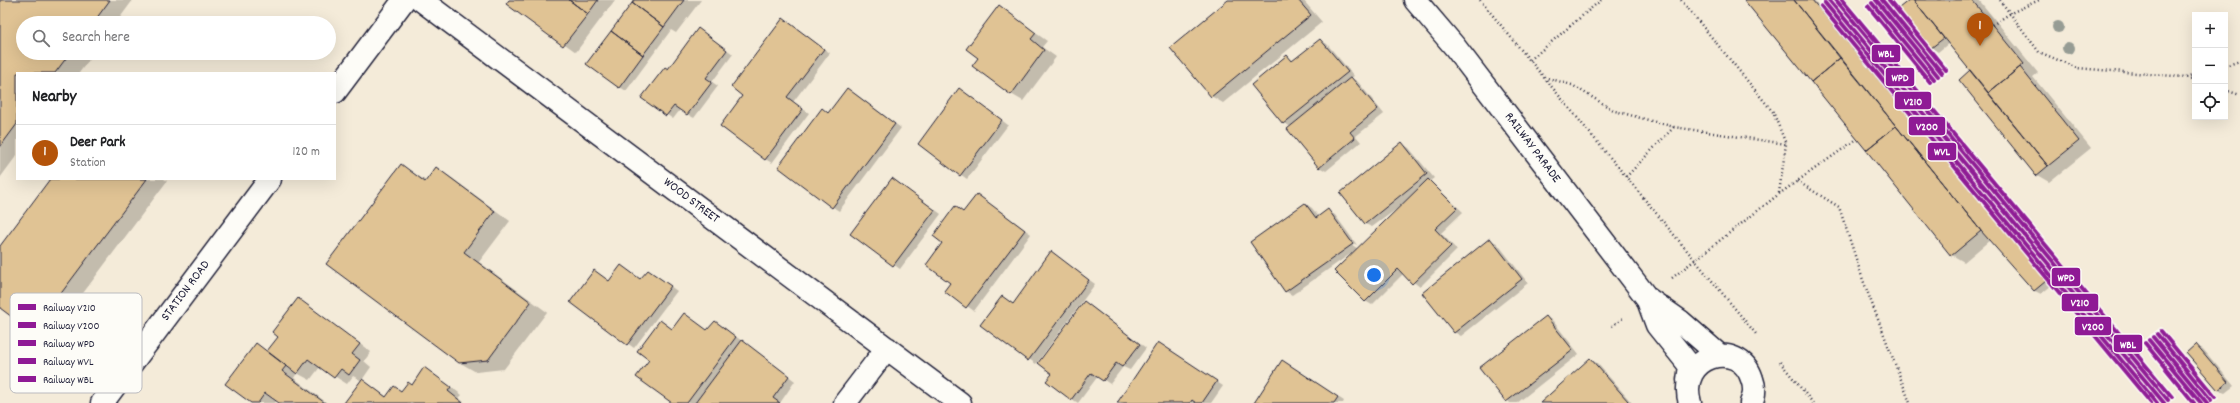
<!DOCTYPE html>
<meta charset="utf-8">
<style>
:root{--surface:#fff;--page:#f6f6f6;--text:#202124;--muted:#757577;--line:#e0e0e0;--accent:#b45309}
body{margin:0;font-family:Dekko,sans-serif;background:var(--page);color:var(--text)}
.controls{position:absolute;right:12px;top:12px;display:grid;overflow:hidden;border-radius:0px;box-shadow:0 4px 16px #0002}
.controls button{width:36px;height:36px;display:grid;place-items:center;padding:0;border:0;border-bottom:1px solid var(--line);background:var(--surface);color:var(--text);font:20px sans-serif}
.you{position:absolute;left:1374px;top:275px;width:14px;height:14px;margin:-10px;border:3px solid #fff;border-radius:50%;background:#1a73e8;box-shadow:0 0 0 6px #1a73e833}
.badge{display:grid;place-items:center;width:26px;height:26px;border-radius:50%;background:var(--accent);color:#fff;font-size:13px;font-weight:700}
.pin{position:absolute;translate:-50% -33px;filter:drop-shadow(0 1px 2px #0008)}
.pin::after{content:'';position:absolute;top:21px;width:14px;height:12px;background:inherit;clip-path:polygon(0 0,100% 0,50% 100%)}
.list{margin:0;padding:0;list-style:none}
h2{display:flex;justify-content:space-between;align-items:center;height:52px;margin:0;padding:0 16px;font-size:17px}
h2 small{font-size:13px;font-weight:400;color:var(--muted)}
.list li{display:grid;grid-template-columns:26px 1fr auto;gap:12px;align-items:center;box-sizing:border-box;height:56px;padding:0 16px;border-top:1px solid var(--line)}
.list b{display:block;font-size:15px;white-space:nowrap}
.list p{margin:0;font-size:13px;white-space:nowrap;color:var(--muted)}
.list em{font-size:13px;font-style:normal;color:var(--muted)}
.icon{flex:none;width:22px;height:22px;fill:none;stroke:currentColor;stroke-width:2;stroke-linecap:round;stroke-linejoin:round}
.map{position:relative;flex:none;width:2240px;height:403px;overflow:hidden}
.search{position:absolute;background:var(--surface);box-shadow:0 4px 16px #0002;left:16px;top:16px;width:320px;height:44px;display:flex;align-items:center;gap:10px;box-sizing:border-box;padding:0 14px;border-radius:22px;color:var(--muted);font-size:15px}
.panel{position:absolute;background:var(--surface);box-shadow:0 4px 16px #0002;left:16px;top:72px;width:320px;height:108px;border-radius:0px}
.map>svg:first-child{display:block}
</style>
<div class="map">
<svg width="2240" height="403" viewBox="0 0 2240 403">
<rect width="100%" height="100%" fill="#f4ebd9"/>
<filter id="ink" filterUnits="userSpaceOnUse"><feTurbulence type="fractalNoise" baseFrequency=".025" numOctaves="2"/><feDisplacementMap in="SourceGraphic" scale="8" xChannelSelector="R" yChannelSelector="G"/><feConvolveMatrix kernelMatrix="1 2 1 2 8 2 1 2 1" color-interpolation-filters="sRGB"/></filter>
<g filter="url(#ink)">
<path fill="#0003" d="M0,0h133l-17,23h-93v30h71l-15,20h-62v82l-17,23z
M510,0h105l-39,52 -68,-49z
M635,0h66l-25,33 -5,-3 -45,61 -6,-4z
M1230,0h73l19,22 -99,81 -12,-7z
M1746,0h68l238,285 -11,9 -6,-3 -45,-51 -26,22 -12,-7z
M1911,0h68l59,73 -5,4 58,71 -42,34 -12,-7 -63,-101 -25,-31 -11,9 -6,-4 -32,-40z
M999,7l48,34 -5,6 14,10 -33,44 -12,-7 -32,-36z
M783,19l47,34 -37,49 16,11 -37,50 -7,-4 -21,-63z
M704,33l29,21 -21,28 6,4 -24,32 -14,-8 -7,9 -30,-21z
M1320,40l7,4 27,32 -3,2 7,4 26,32 -28,22 5,6 -35,29 -7,-4 -28,-40 -7,-4 3,-66 7,4z
M854,93l47,35 -62,83 -6,-4 -4,-93z
M966,93l42,32 -41,54 -48,-35z
M1403,144l6,4 25,30 -4,3 33,31 -22,21 16,17 -37,37 -17,-13 -31,31 -7,-4 -12,-49 -61,43 -7,-4 21,-87 6,4 7,9 9,-6 7,4 22,30 -8,-4 -1,1 10,7 47,-46 -33,24 -7,-3z
M401,165l25,16 10,-13 16,10 58,43 -31,41 68,50 -43,57 -28,3 -17,-10z
M51,179h113l3,2 -119,159 -48,-33v-59z
M893,179l48,35 -41,55 -48,-35z
M977,195l54,39 -57,77 -28,-20 6,-8 -8,-40z
M1490,240l7,3 31,40 -67,53 -7,-4z
M1052,253l43,31 -59,80 -54,-39 21,-28 10,7z
M622,266l19,14 14,-5 22,16 -43,57 -63,-46 39,-20z
M298,299l73,53 -7,9 7,6 -9,13 25,17 25,-12 13,-17 37,27 -3,3 6,5h-120l17,-22 -9,-5 -6,8 -27,-17 -10,13 -13,-7 -3,5 33,25h-47l-3,-3 -2,3h-22l3,-59 12,8 11,-15z
M1091,306l55,42 -16,22 -7,-3 -13,17 -12,-8 -20,27 -6,-4 -19,-25z
M684,314l24,17 7,-9 7,4 73,55 -15,22h-107l-1,-73z
M1546,317l7,4 26,33 -62,49h-7l-29,-35z
M2196,346l7,3 31,37 -9,7 -7,-3z
M1165,348l58,38 -12,17h-92z
M1590,360l7,3 35,40h-90z
M1289,365l55,36 -1,2h-87z"/>
<path fill="#e0c394" stroke="#22223b" d="M0,0h110l-17,23h-70v30h47l-15,20h-38v51l-17,23z
M509,0h60l19,14 -25,32 -57,-42z
M569,0h29l-10,14z
M634,0h50l-20,27 -32,-24z
M1228,0h70l13,15 -100,82 -41,-49z
M1744,0h50l46,58 -29,24z
M1794,0h18l234,281 -12,10 -53,-60z
M1909,0h4l31,38 -13,10 -32,-40z
M1913,0h59l52,64 -36,29z
M632,3l32,24 -21,28 -32,-24z
M999,5l37,28 -5,6 13,11 -33,45 -39,-29 6,-8 -12,-9z
M783,18l41,31 -37,48 16,12 -38,51 -45,-34 22,-30 -11,-9z
M698,28l29,22 -21,28 6,4 -25,33 -13,-9 -8,10 -25,-18 24,-31 3,2z
M611,31l32,24 -24,33 -33,-24z
M1320,39l28,33 -65,52 -32,-39 36,-30 5,6z
M1840,58l56,68 -30,24 -55,-68z
M2020,67l59,74 -31,25 -60,-73z
M1970,70l78,96 -12,10 -77,-96z
M1351,77l27,32 -28,23 5,6 -36,30 -32,-39z
M847,88l48,36 -63,84 -54,-41 44,-59 6,5z
M959,88l43,32 -42,56 -42,-32z
M1896,126l85,105 -30,25 -85,-106z
M1402,142l25,32 -62,50 -25,-31z
M401,164l24,18 11,-15 59,44 -31,41 67,50 -43,58 -29,3 -133,-99z
M892,178l43,32 -42,56 -43,-32z
M50,179h97l-115,153 -32,-24v-62z
M1428,179l29,29 -22,21 16,17 -39,38 -14,-15 -33,33 -31,-31z
M977,194l48,36 -59,78 -22,-17 6,-8 -24,-18 16,-22 -9,-7 22,-30 8,6z
M1305,203l11,15 12,-9 25,35 -68,48 -35,-50z
M1490,238l32,41 -68,54 -32,-40z
M1051,251l38,29 -61,81 -48,-36 22,-29 11,8z
M621,265l19,14 8,-9 23,16 -44,59 -57,-43 24,-32 15,11z
M298,298l62,46 -8,10 8,6 -11,15 -8,-6 -7,9 -26,-19 -11,15 -30,-23 11,-14 -6,-5z
M1084,301l56,43 -18,23 -6,-4 -13,18 -12,-8 -20,27 -25,-19 6,-7 -14,-11z
M684,313l23,17 8,-9 21,16 -49,66h-15l-36,-26 13,-17 -12,-9 23,-31 12,9z
M1546,316l27,34 -67,52 -27,-34z
M742,340l47,36 -16,22 7,5h-85z
M1158,342l59,39 -15,22h-6l-4,-3 -2,3h-73z
M256,343l30,23 -4,5 43,32h-46l-14,-10 -7,10h-7l-26,-19z
M2196,344l32,38 -10,8 -32,-37z
M1590,358l38,43 -2,2h-86z
M1282,360l56,37 -4,6h-80z
M424,367l27,20 -3,4 15,12h-119l18,-24 24,18 8,-11 7,5 7,-9 4,3z"/>
<g fill="none" stroke-linecap="round" stroke-linejoin="round">
<g stroke="#22223b" stroke-width="25">
<path id="minor" d="M421,0l539,403
M1415,0l40,47 192,251 10,27 33,41 -2,14
M1647,298l33,23 39,34
M845,403l42,-55
M1690,403c-14,-47 49,-66 62,-24 3,8 3,16 -1,24"/>
</g>
<g stroke="#22223b" stroke-width="25">
<path id="major" d="M335,92l69,-92
M102,403l168,-224"/>
</g>
<path stroke="#22223b" stroke-width="2.5" stroke-dasharray="1 3" stroke-linecap="butt" d="M1480,0l276,334
M1681,0l92,112 13,32 -7,49
M2000,0l39,52 38,16 108,9 10,3
M1992,25l19,-12 28,-13
M1530,60l71,-60
M2225,66l15,-5
M1544,77l28,8 43,26 59,16 112,17
M2186,77l9,-3
M2225,90l15,5
M1626,177l48,-50
M1797,181l42,26 24,73 47,123
M1672,278l107,-84 78,-55
M1612,326l11,-8
M1780,362l33,41"/>
<use href="#minor" stroke="#fdfcf7" stroke-width="22"/>
<use href="#major" stroke="#fdfcf7" stroke-width="22"/>
<g stroke="#fdfcf7" stroke-width="7">
<path id="rail-1" d="M1829,0l335,403
M1876,0l62,76
M2153,337l54,66"/>
</g>
<g stroke="#fdfcf7" stroke-width="7">
<path id="rail-2" d="M1825,3l332,400
M1872,3l62,76
M2149,340l52,63"/>
</g>
<g stroke="#fdfcf7" stroke-width="7">
<path id="rail-3" d="M1836,0l332,400
M1882,0l60,73
M2157,334l54,66"/>
</g>
<g stroke="#fdfcf7" stroke-width="7">
<path id="rail-4" d="M1821,6l330,397
M1868,6l62,76
M2145,343l49,60"/>
</g>
<g stroke="#fdfcf7" stroke-width="7">
<path id="rail-5" d="M1842,0l330,397
M1889,0l57,70
M2161,331l54,66"/>
</g>
<use href="#rail-1" stroke="#8f1a95" stroke-width="4"/>
<use href="#rail-2" stroke="#8f1a95" stroke-width="4"/>
<use href="#rail-3" stroke="#8f1a95" stroke-width="4"/>
<use href="#rail-4" stroke="#8f1a95" stroke-width="4"/>
<use href="#rail-5" stroke="#8f1a95" stroke-width="4"/>
</g>
<g fill="#969c94">
<circle cx="2058" cy="27" r="6"/>
<circle cx="2068" cy="48" r="6"/>
</g>
</g>
<g text-anchor="middle" dominant-baseline="central" stroke-width="3.5" stroke-linejoin="round" paint-order="stroke">
<g font-size="13" fill="#22223b" stroke="#fdfcf7">
<text transform="translate(1532 148) rotate(53)">RAILWAY PARADE</text>
<text transform="translate(691 201) rotate(37)">WOOD STREET</text>
<text transform="translate(186 291) rotate(-53)">STATION ROAD</text>
</g>
</g>
<rect x="10" y="293" width="132" height="100" rx="6" fill="#fdfcf7" stroke="#bbbbbf" stroke-width="1"/>
<rect x="18" y="304" width="18" height="6" fill="#8f1a95"/>
<rect x="18" y="322" width="18" height="6" fill="#8f1a95"/>
<rect x="18" y="340" width="18" height="6" fill="#8f1a95"/>
<rect x="18" y="358" width="18" height="6" fill="#8f1a95"/>
<rect x="18" y="376" width="18" height="6" fill="#8f1a95"/>
<g font-size="11" fill="#22223b">
<text x="43" y="311">Railway V210</text>
<text x="43" y="329">Railway V200</text>
<text x="43" y="347">Railway WPD</text>
<text x="43" y="365">Railway WVL</text>
<text x="43" y="383">Railway WBL</text>
</g>
<g stroke="#fdfcf7" stroke-width="1.5">
<rect x="1871" y="44" width="30" height="19" rx="4" fill="#8f1a95"/>
<rect x="1885" y="67" width="30" height="20" rx="4" fill="#8f1a95"/>
<rect x="1894" y="91" width="38" height="19" rx="4" fill="#8f1a95"/>
<rect x="1908" y="116" width="38" height="20" rx="4" fill="#8f1a95"/>
<rect x="1927" y="142" width="30" height="19" rx="4" fill="#8f1a95"/>
<rect x="2051" y="267" width="30" height="20" rx="4" fill="#8f1a95"/>
<rect x="2061" y="293" width="38" height="19" rx="4" fill="#8f1a95"/>
<rect x="2074" y="316" width="38" height="20" rx="4" fill="#8f1a95"/>
<rect x="2113" y="334" width="30" height="19" rx="4" fill="#8f1a95"/>
</g>
<g font-size="11" text-anchor="middle" font-weight="bold" fill="#fff">
<text x="1886" y="57">WBL</text>
<text x="1900" y="81">WPD</text>
<text x="1913" y="105">V210</text>
<text x="1927" y="130">V200</text>
<text x="1942" y="155">WVL</text>
<text x="2066" y="281">WPD</text>
<text x="2080" y="306">V210</text>
<text x="2093" y="330">V200</text>
<text x="2128" y="348">WBL</text>
</g>
</svg>
<div class="controls">
<button>+</button>
<button>−</button>
<button><svg class="icon" aria-label="locate" viewBox="0 0 24 24"><circle cx="12" cy="12" r="6"/><path d="M12 2v4M12 18v4M2 12h4M18 12h4"/></svg></button>
</div>
<div class="you"></div>
<div class="pin badge" style="left:1980px;top:46px">1</div>
<div class="search"><svg class="icon" aria-label="search" viewBox="0 0 24 24"><circle cx="10" cy="10" r="6"/><path d="M15 15l6 6"/></svg>Search here</div>
<section class="panel">
<h2>Nearby<small></small></h2>
<ul class="list">
<li><span class="badge">1</span><div><b>Deer Park</b><p>Station</p></div><em>120 m</em></li>
</ul>
</section>
</div>
